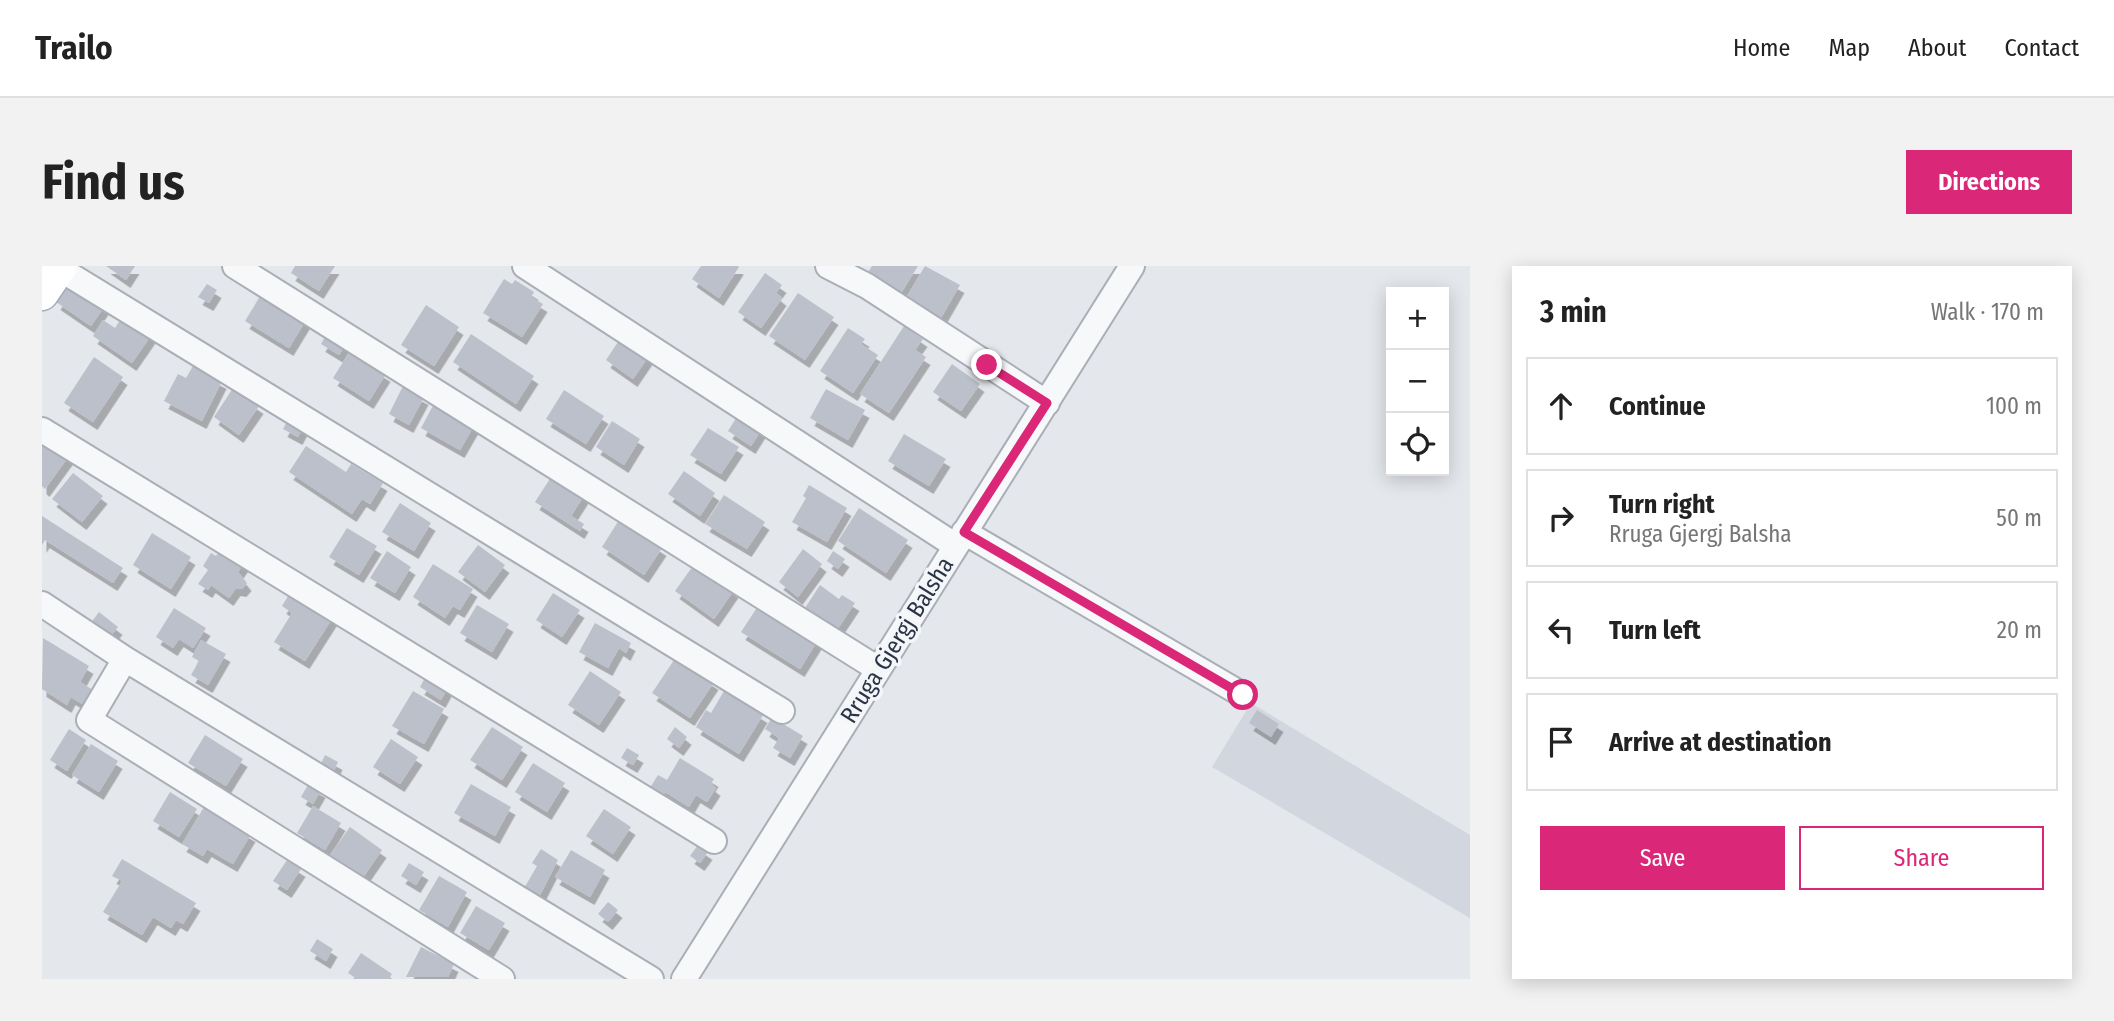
<!DOCTYPE html>
<meta charset="utf-8">
<style>
:root{--surface:#fff;--page:#f2f2f2;--text:#222;--muted:#767676;--line:#e0e0e0;--accent:#db2777}
body{margin:0;font-family:"Fira Sans Condensed",sans-serif;background:var(--page);color:var(--text)}
.controls{position:absolute;right:21px;top:21px;display:grid;overflow:hidden;border-radius:0px;box-shadow:0 4px 18px #0003}
.controls button{width:63px;height:63px;display:grid;place-items:center;padding:0;border:0;border-bottom:2px solid var(--line);background:var(--surface);color:var(--text);font:35px sans-serif}
.stop{position:absolute;width:21px;height:21px;margin:-16px;border:5px solid #db2777;border-radius:50%;background:#fff}
.stop.end{background:#db2777;border-color:#fff;box-shadow:0 2px 7px #0008}
.list{margin:0;padding:0;list-style:none}
h2{display:flex;justify-content:space-between;align-items:center;height:91px;margin:0;padding:0 28px;font-size:30px}
h2 small{font-size:23px;font-weight:400;color:var(--muted)}
.list li{display:grid;grid-template-columns:46px 1fr auto;gap:21px;align-items:center;box-sizing:border-box;height:98px;margin:0 14px 14px;padding:0 14px;border:2px solid var(--line);border-radius:0px}
.list b{display:block;font-size:26px;white-space:nowrap}
.list p{margin:0;font-size:23px;white-space:nowrap;color:var(--muted)}
.list em{font-size:23px;font-style:normal;color:var(--muted)}
.actions{display:flex;gap:14px;padding:21px 28px}
.actions a{flex:1;padding:16px 0;border:2px solid var(--accent);border-radius:0px;text-align:center;font-size:24px;color:var(--accent)}
.actions .main{background:var(--accent);color:#fff}
.icon{flex:none;width:38px;height:38px;fill:none;stroke:currentColor;stroke-width:2;stroke-linecap:round;stroke-linejoin:round}
.map{position:relative;flex:none;width:1428px;height:713px;overflow:hidden;border-radius:0px}
header{display:flex;align-items:center;gap:42px;box-sizing:border-box;height:98px;padding:0 35px;background:var(--surface);border-bottom:2px solid var(--line)}
header strong{font-size:33px}
nav{display:flex;gap:38px;margin-inline-start:auto;font-size:24px}
.intro{display:flex;align-items:center;justify-content:space-between;box-sizing:border-box;height:168px;padding:0 42px}
h1{margin:0;font-size:49px}
.button{padding:18px 32px;border-radius:0px;background:var(--accent);color:#fff;font-size:24px;font-weight:700}
main{display:flex;gap:42px;padding:0 42px}
aside{flex:1;background:var(--surface);border-radius:0px;box-shadow:0 4px 18px #0003}
.map>svg:first-child{display:block}
</style>
<header>
<strong>Trailo</strong>
<nav><a>Home</a><a>Map</a><a>About</a><a>Contact</a></nav>
</header>
<div class="intro"><h1>Find us</h1><a class="button">Directions</a></div>
<main>
<div class="map">
<svg width="1428" height="713" viewBox="0 0 1428 713">
<defs>
<filter id="shadow"><feDropShadow dx="4.5" dy="8" stdDeviation="0" flood-color="#0004"/></filter>
</defs>
<rect width="100%" height="100%" fill="#e4e7ec"/>
<path fill="#d2d6de" d="M1209,437l219,132v83l-258,-151z"/>
<path fill="#bbc0ca" filter="url(#shadow)" d="M64,0h29l-9,14z
M253,0h40l-16,25 -28,-18z
M659,0h37l1,1 -20,31 -27,-19z
M830,0h46l-17,27 -33,-21z
M883,0l35,19 -22,38 -35,-20z
M723,7l17,12 -6,8 6,5 -21,30 -23,-16z
M462,13l8,5 3,-4 19,12 -3,5 12,7 -21,33 -39,-24z
M26,17l36,24 -13,19 -35,-24z
M165,18l10,6 -8,13 -11,-6z
M220,27l44,27 -17,28 -44,-27z
M756,27l36,24 -29,43 -36,-24z
M384,39l33,22 -25,39 -33,-21z
M82,48l28,20 -20,29 -39,-27 10,-16 12,8z
M862,60l19,13 -8,11 11,7 -37,56 -29,-19z
M806,62l17,11 -4,5 17,11 -25,38 -33,-22z
M286,65l19,11 -8,13 -18,-11z
M429,68l63,42 -18,28 -63,-42z
M580,70l28,18 -17,25 -27,-19z
M308,85l36,23 -17,27 -36,-23z
M52,91l29,20 -30,45 -29,-19z
M910,98l28,20 -19,27 -28,-19z
M151,100l29,15 -20,40 -38,-20 14,-27 8,4z
M361,120l21,11 -15,28 -20,-11z
M191,122l26,18 -20,29 -25,-18z
M784,123l39,21 -17,30 -38,-22z
M522,124l40,26 -18,28 -40,-25z
M393,136l40,22 -15,26 -39,-22z
M698,146l23,15 -12,19 -23,-15z
M249,148l15,8 -8,15 -15,-8z
M570,155l28,18 -16,26 -28,-18z
M666,162l31,19 -18,27 -31,-19z
M862,168l42,25 -17,27 -41,-25z
M0,170l27,20 -24,33 -3,-3z
M264,180l40,26 5,-8 32,19 -13,21 -8,-5 -10,15 -63,-42z
M642,205l31,22 -15,23 -32,-22z
M31,207l30,23 -21,26 -30,-23z
M511,208l32,20 -14,22 13,8 -4,7 -45,-29z
M767,219l38,23 -20,34 -35,-20 14,-24 -3,-2z
M682,229l41,27 -18,27 -42,-25z
M358,237l31,20 -17,28 -32,-19z
M817,242l49,32 -22,33 -48,-32z
M0,250l81,52 -10,15 -68,-43 -3,5z
M577,254l43,28 -18,27 -42,-28z
M305,262l30,18 -18,29 -30,-18z
M110,267l39,24 -20,32 -38,-24z
M183,277l22,16 -9,13 9,11 -5,6 -6,-1 -7,10 -18,-13 -3,5 -10,-6 10,-14 -5,-4 8,-13 5,3z
M436,279l27,20 -20,27 -27,-20z
M761,283l19,15 -24,33 -19,-15z
M345,285l24,16 -16,26 -25,-15z
M791,285l12,8 -7,10 -11,-8z
M653,297l39,27 -20,29 -39,-28z
M391,298l40,25 -13,21 -7,-4 -8,12 -32,-21z
M778,319l19,14 3,-4 13,8 -18,27 -32,-22z
M251,322l42,26 -30,47 -31,-19 18,-29 -10,-7z
M511,327l27,17 -18,27 -26,-17z
M718,337l58,37 -18,29 -59,-37z
M435,339l32,19 -17,28 -32,-19z
M132,342l32,20 -13,20 -14,-9 -6,9 -17,-11z
M57,346l19,15 -9,11 -19,-14z
M553,357l36,20 -5,10 -7,-5 -11,20 -29,-16z
M1,372l46,28 -9,16 13,8 -9,15 -13,-8 -4,8 -25,-16z
M159,374l25,14 -18,31 -17,-10 8,-14 -7,-4z
M634,391l38,25 -24,36 -38,-25z
M548,405l31,21 -22,33 -31,-20z
M385,408l21,13 -7,13 -21,-13z
M371,425l31,18 -20,35 -32,-18z
M682,425l39,24 -24,39 -43,-27 10,-17 5,3z
M1215,444l22,14 -8,13 -22,-14z
M730,451l31,19 -13,22 -17,-10 6,-10 -14,-9z
M450,461l31,20 -21,33 -32,-20z
M633,461l12,10 -8,11 -12,-9z
M27,463l17,11 -19,31 -17,-11z
M163,469l38,24 -17,27 -38,-23z
M349,473l27,18 -18,27 -27,-17z
M49,478l27,17 -19,31 -27,-17z
M585,482l12,7 -6,10 -12,-7z
M283,489l13,7 -6,13 -13,-7z
M638,492l34,21 -3,5 5,4 -9,14 -11,-7 -7,12 -24,-15 -4,7 -13,-8 10,-16 9,5z
M491,497l32,20 -18,29 -32,-20z
M267,517l12,7 -8,14 -12,-7z
M429,518l40,23 -16,29 -41,-23z
M128,526l27,17 -18,28 -26,-16z
M271,540l28,17 -16,27 -28,-17z
M162,541l47,27 -18,30 -26,-15 -4,7 -21,-12z
M562,543l27,18 -18,27 -27,-18z
M308,561l32,23 -20,29 -32,-24z
M656,579l10,7 -8,11 -10,-7z
M499,583l17,11 -20,39 -15,-9 14,-24 -5,-3z
M529,584l34,20 -15,27 -35,-20z
M80,593l74,44 -13,21 -7,-4 -5,8 -18,-11 -11,18 -39,-23 19,-31 -10,-5z
M245,594l14,9 -14,21 -14,-9z
M367,597l15,9 -8,13 -15,-9z
M397,610l28,16 -19,35 -29,-17z
M566,636l10,8 -10,12 -10,-8z
M434,640l29,17 -16,27 -29,-17z
M275,673l16,10 -7,12 -16,-10z
M379,681l33,17 -6,13h-42z
M319,687l31,21 -3,5h-32l-9,-6z"/>
<g fill="none" stroke-linecap="round" stroke-linejoin="round">
<g stroke="#a9aeb7" stroke-width="28">
<path id="minor" d="M193,0l643,403
M483,0l431,280
M786,0l39,20 180,117
M18,3l722,442
M0,164l672,411
M922,266l279,163
M0,338l83,55 526,320
M83,393l-36,61 413,259
M642,713l448,-713"/>
</g>
<g stroke="#a3abb8" stroke-width="35">
<path id="major" d="M0,28l19,-28"/>
</g>
<use href="#minor" stroke="#f7f8fa" stroke-width="24"/>
<use href="#major" stroke="#fff" stroke-width="32"/>
</g>
<g fill="none" stroke-linecap="round" stroke-linejoin="round">
<path stroke="#db2777" stroke-width="9" d="M945,99l60,38 -83,129 279,163"/>
</g>
<g text-anchor="middle" dominant-baseline="central" stroke-width="7" stroke-linejoin="round" paint-order="stroke">
<g font-size="24" fill="#2b3445" stroke="#f4f6f9">
<text transform="translate(855 374) rotate(-58)">Rruga Gjergj Balsha</text>
</g>
</g>
</svg>
<div class="controls">
<button>+</button>
<button>−</button>
<button><svg class="icon" aria-label="locate" viewBox="0 0 24 24"><circle cx="12" cy="12" r="6"/><path d="M12 2v4M12 18v4M2 12h4M18 12h4"/></svg></button>
</div>
<div class="stop" style="left:1201px;top:429px"></div>
<div class="stop end" style="left:945px;top:99px"></div>
</div>
<aside>
<h2>3 min<small>Walk · 170 m</small></h2>
<ul class="list">
<li><svg class="icon" aria-label="ahead" viewBox="0 0 24 24"><path d="M12 20V5M6 11l6-6 6 6"/></svg><div><b>Continue</b></div><em>100 m</em></li>
<li><svg class="icon" aria-label="right" viewBox="0 0 24 24"><path d="M7 20v-9h11M14 6l5 5-5 5"/></svg><div><b>Turn right</b><p>Rruga Gjergj Balsha</p></div><em>50 m</em></li>
<li><svg class="icon" aria-label="left" viewBox="0 0 24 24"><path d="M17 20v-9H6M10 6l-5 5 5 5"/></svg><div><b>Turn left</b></div><em>20 m</em></li>
<li><svg class="icon" aria-label="arrive" viewBox="0 0 24 24"><path d="M6 21V4h12l-3 4 3 4H6"/></svg><div><b>Arrive at destination</b></div></li>
</ul>
<div class="actions"><a class="main">Save</a><a>Share</a></div>
</aside>
</main>
